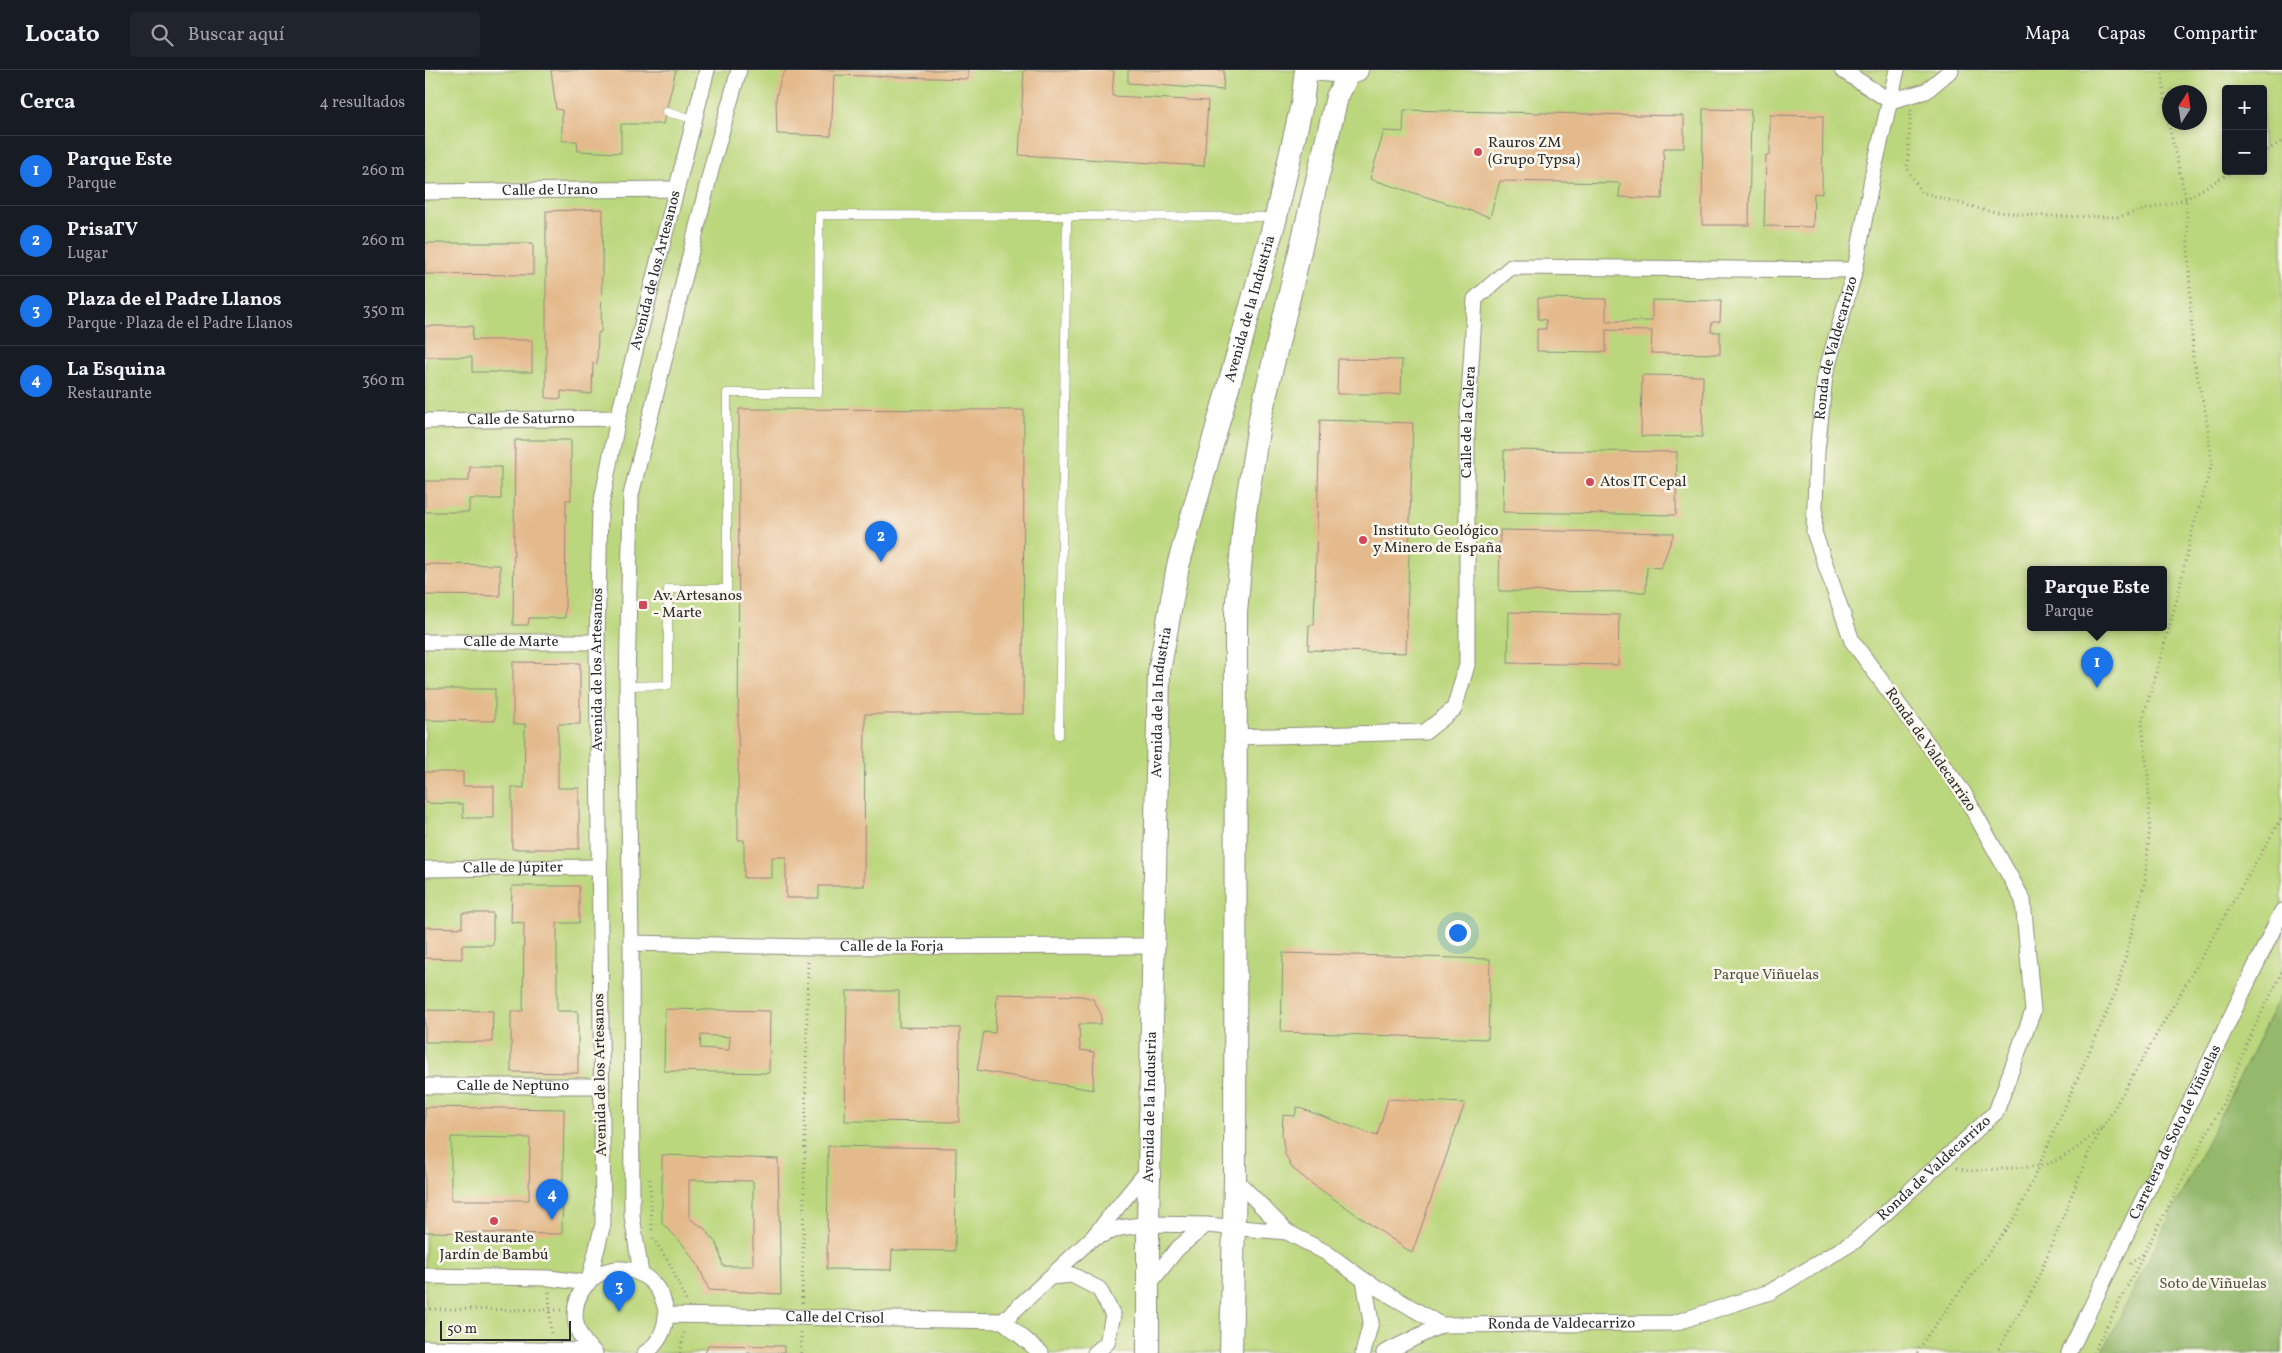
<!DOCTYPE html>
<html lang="es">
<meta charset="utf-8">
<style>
:root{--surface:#171b24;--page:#20242c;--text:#f1f3f6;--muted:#9ea1a6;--line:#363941;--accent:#1a73e8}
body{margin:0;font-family:Vollkorn,serif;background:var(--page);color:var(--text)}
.controls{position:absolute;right:15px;top:15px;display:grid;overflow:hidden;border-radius:5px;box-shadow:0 2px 8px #0003}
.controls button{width:45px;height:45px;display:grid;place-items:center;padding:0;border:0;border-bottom:1px solid var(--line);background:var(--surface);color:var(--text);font:25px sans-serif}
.compass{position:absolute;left:1737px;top:15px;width:45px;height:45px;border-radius:50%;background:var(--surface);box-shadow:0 2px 8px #0003;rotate:12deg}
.scale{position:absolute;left:15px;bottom:12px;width:131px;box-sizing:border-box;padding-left:5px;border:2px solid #2b2b2b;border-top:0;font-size:14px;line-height:18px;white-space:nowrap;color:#2b2b2b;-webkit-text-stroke:4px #fbf7ec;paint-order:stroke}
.you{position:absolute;left:1032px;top:862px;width:18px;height:18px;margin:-12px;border:4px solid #fff;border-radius:50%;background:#1a73e8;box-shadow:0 0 0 8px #1a73e833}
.badge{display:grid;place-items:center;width:32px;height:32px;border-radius:50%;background:var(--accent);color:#fff;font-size:16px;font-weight:700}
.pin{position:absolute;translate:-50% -41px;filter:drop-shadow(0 1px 2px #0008)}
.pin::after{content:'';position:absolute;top:26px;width:18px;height:15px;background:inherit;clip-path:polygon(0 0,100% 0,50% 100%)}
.popup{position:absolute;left:1602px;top:496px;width:140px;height:65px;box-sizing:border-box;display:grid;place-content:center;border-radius:5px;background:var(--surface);filter:drop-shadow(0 1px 4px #0005);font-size:16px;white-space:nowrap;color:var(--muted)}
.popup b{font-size:19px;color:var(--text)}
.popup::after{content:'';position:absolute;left:50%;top:100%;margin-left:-10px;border:10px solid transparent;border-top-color:var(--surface)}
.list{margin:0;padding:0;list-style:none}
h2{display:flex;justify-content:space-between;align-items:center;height:65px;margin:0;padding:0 20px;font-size:21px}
h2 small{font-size:16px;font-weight:400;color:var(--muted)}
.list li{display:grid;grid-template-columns:32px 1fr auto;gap:15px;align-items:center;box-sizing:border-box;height:70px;padding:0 20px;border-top:1px solid var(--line)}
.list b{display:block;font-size:19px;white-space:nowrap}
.list p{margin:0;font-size:16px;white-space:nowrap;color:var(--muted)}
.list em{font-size:16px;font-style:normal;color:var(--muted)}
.icon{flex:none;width:28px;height:28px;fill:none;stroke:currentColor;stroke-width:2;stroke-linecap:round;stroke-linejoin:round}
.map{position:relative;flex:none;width:1857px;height:1283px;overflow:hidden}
header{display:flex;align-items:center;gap:30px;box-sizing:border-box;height:70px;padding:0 25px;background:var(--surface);border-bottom:1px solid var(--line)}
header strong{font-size:24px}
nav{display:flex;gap:28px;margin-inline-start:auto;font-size:18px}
.search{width:350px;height:45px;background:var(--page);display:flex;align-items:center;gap:12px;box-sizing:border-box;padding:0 18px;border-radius:5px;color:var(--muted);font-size:19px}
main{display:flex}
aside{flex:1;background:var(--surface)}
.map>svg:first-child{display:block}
</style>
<header>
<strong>Locato</strong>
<div class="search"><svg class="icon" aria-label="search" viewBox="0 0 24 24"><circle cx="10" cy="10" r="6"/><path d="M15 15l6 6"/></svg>Buscar aquí</div>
<nav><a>Mapa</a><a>Capas</a><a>Compartir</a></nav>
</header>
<main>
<aside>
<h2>Cerca<small>4 resultados</small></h2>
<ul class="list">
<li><span class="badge">1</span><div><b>Parque Este</b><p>Parque</p></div><em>260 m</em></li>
<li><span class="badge">2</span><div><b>PrisaTV</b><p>Lugar</p></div><em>260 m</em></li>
<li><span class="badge">3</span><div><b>Plaza de el Padre Llanos</b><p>Parque · Plaza de el Padre Llanos</p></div><em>350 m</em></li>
<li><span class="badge">4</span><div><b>La Esquina</b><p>Restaurante</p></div><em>360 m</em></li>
</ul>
</aside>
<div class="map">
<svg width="1857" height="1283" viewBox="0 0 1857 1283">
<rect width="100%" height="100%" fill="#fbf7ec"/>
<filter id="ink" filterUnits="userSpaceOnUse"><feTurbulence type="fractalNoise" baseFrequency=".02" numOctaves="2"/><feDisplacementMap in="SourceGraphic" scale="10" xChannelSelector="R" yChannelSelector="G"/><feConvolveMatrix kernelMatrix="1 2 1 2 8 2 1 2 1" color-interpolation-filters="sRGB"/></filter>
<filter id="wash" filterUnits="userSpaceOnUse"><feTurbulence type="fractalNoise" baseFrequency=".0096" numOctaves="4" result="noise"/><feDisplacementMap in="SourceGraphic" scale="20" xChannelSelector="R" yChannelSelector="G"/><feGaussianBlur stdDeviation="1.12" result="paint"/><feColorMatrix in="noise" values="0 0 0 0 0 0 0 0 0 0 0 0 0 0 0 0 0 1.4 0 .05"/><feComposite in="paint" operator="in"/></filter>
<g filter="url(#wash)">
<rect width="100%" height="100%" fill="#f1ebd2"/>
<path fill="#bbd77d" stroke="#738154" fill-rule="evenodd" d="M0,0h1857v1283h-1857zM1801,19h37v82h-37zM1744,22h30v30h-30zM1606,499h132v58h-132z"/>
<path fill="#94b86c" stroke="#60724c" d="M1857,922v361h-180z"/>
<g id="blocks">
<path fill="#e4ba8c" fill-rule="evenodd" d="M126,0h125l-13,54h-42v29l-43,-2 -1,-10h-15v-31l-6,-1z
M361,0h182v9l-134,-4 -3,61 -54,-2 -1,-36 5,-20z
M599,0h90l-2,26 96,5 -4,65 -185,-11z
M703,0h96l-1,20 -95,-7z
M1278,39l48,1 -2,115h-47z
M979,40l280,6v32h-20l-2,51 -43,-2 1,-14 -120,-2 -10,36 -120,-38 14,-48 19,1z
M1345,45l53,1 -1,78 -8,-1 -1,34 -49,-1 2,-71h4z
M178,139l-2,123 -3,1 -1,31 -4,-1 -1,31 -31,-3v8l-15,-1v-187z
M0,173h108v32l-108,-1z
M1113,228l68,1v22h46v-21l69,1 -1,21h-8l-1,10h9v22l-69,-1 1,-22 -46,-1v22l-69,-1v-22h9v-9l-8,-1z
M0,256h48l-1,14h60v32h-60v-15h-47z
M913,289l64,1 -1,34h-64z
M1217,305l61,1 -1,61 -61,-1z
M314,339l285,1 -1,304h-158l-1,172h-45v12h-33v-41h-14v21h-28v-38h-6z
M895,350l93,3 -7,230 -98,-3 1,-25h5z
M90,370h56v60h-5l-1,118h-36l-1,7h-15z
M1079,380l173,2 -1,63 -173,-3z
M45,397h31v32h-32v13h-44v-31h44z
M1075,460l174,3 -13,35 -14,-1 -1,25 -147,-1z
M0,494l75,1v31l-75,-1z
M1084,542l110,3 -1,50 -110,-2z
M88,592l67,1v61h-22v64h21v61h-67v-62l12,1 1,-64h-12z
M0,619h70v32l-70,-1z
M0,702h38v14h31v32h-31v-14l-38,-1z
M87,816h67v37h-22v88h21v62l-67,-1v-61h12l1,-88 -13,-1z
M37,843h31v32h-31v14l-37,-1v-31l37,1z
M858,883l207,6 -2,80 -207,-7z
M422,921h52v36l61,1 -1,94 -114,-1z
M572,924l85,2 11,3 8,15v10h-22l1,26 14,2 -1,38 -116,-20 7,-38 11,1z
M240,939l105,2 -1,62 -105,-2zM276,965l29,2 -1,13 -29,-2z
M0,940l68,1 -1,31h-67z
M963,1029l77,4 -53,150 -101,-70 -19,-15 -7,-14 -3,-19 1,-20 12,1 2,-9 80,29z
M0,1037l139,2 -2,125 -137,-2zM26,1067l79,1 -1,62h-78z
M403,1076l128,2 -1,103 -63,-1 -1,20 -64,-1z
M237,1085l116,4 3,135 -72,-4 -11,-25 -17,-23 -19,-19zM264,1110l64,1v85h-30l-5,-20 -14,-18 -15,-10z
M283,1275l76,1v7h-79z"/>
</g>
</g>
<g filter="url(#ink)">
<use href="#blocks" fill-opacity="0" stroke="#8e8b7e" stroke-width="1"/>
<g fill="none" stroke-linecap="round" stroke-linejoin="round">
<g stroke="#8e8b7e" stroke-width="9">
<path id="lane" d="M241,42l28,7
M202,616l41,-1v-96h59v-196h91l1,-178 248,1
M634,665l8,-519 207,1"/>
</g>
<g stroke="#8e8b7e" stroke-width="17">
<g id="street">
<path d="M1417,0l48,31 36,-10 25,-21"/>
<path id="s1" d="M0,122l250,-3"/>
<path id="s2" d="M0,351l193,-3"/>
<path id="s3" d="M0,572h172"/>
<path id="s4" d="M810,667l190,-5 29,-23 13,-44v-235l8,-131 36,-32 344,3"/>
<path id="s5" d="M0,799l174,-2"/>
<path id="s6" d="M206,873l177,4 345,-1"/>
<path id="s7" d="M0,1016h176"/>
<path d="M810,1109l52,53"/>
<path d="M668,1167l56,-68"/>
<path d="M216,1204l-9,-58 -1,-273 -4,-257 4,-191 83,-337 25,-88"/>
<path d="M0,1206l124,2 39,5"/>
<path d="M626,1207l21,-2 27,14 14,26 -6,28 -12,10"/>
<path id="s8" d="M164,1210l14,-56 -6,-582 3,-131 18,-93 89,-348"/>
<path d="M724,1214l28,-35 29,-24"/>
<path id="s9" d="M241,1245l337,6"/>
<path d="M578,1251l88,-82 29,-11 28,-4 58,1 81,7 40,21 37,27 77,45"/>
<path d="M578,1251l38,32"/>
<path d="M0,1278l167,3"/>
<path d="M170,1283c-49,-40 2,-109 52,-75 11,8 18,22 19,36 0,15 -8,31 -21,39"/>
<path d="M938,1283l8,-31 -7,-42"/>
<path id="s10" d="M959,1283l57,-28 233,-2 96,-31 85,-51 141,-129 37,-101 -10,-111 -60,-108 -111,-151 -38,-109 3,-80 8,-76 30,-106 18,-97 24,-103"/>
<path id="s11" d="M1644,1283l213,-442"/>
</g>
</g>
<g stroke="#8e8b7e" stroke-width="24">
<g id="secondary">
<path d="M896,0l28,2 8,-2"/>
<path id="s12" d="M723,1283v-129l11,-552 19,-106 98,-349 26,-113 4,-34"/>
<path d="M806,1283l4,-174 1,-567 9,-99 15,-95 77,-321 12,-25"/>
</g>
</g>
<path stroke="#8e8b7e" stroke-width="3" stroke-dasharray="1 4" stroke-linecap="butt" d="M1486,40l-4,58 14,24 66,19 58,5 72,1 69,-18 47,-28
M1838,83l19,-12
M1532,1098l12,3 71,-5c25,-6 42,-22 61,-38
M225,1109l2,51
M228,1168l18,28 15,35
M1705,1194l14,-11 83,-158 19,-50 36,-73
M124,1222l2,44
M377,1233l6,-341
M0,1239l136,1
M255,1283l5,-24
M376,1283v-21
M1492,1283l10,-17 91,-123 99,-224 28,-108 5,-55 -2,-50 -6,-54 35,-123 15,-68 20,-67 -6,-50 -13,-56 -7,-159 -19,-82 -5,-47
M1571,1283l38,-65 56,-138 192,-333
M1668,1283l51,-99"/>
<use href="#lane" stroke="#fff" stroke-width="8"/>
<use href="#street" stroke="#fff" stroke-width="15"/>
<use href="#secondary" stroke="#fff" stroke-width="22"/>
</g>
</g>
<g fill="#d1495b" stroke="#fbf7ec" stroke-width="2">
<circle cx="1053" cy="82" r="5"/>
<circle cx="1165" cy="412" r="5"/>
<circle cx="938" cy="470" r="5"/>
<rect x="213" y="530" width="10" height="10" rx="2.5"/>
<circle cx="69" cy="1151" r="5"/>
</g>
<g text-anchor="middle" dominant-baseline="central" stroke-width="5" stroke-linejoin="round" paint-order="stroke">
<g font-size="15" fill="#2b2b2b" stroke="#fbf7ec" text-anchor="start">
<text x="1063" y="73">Rauros ZM<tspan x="1063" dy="17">(Grupo Typsa)</tspan></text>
<text x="1175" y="412">Atos IT Cepal</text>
<text x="948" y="461">Instituto Geológico<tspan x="948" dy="17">y Minero de España</tspan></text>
<text x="228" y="526">Av. Artesanos<tspan x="228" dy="17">- Marte</tspan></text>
<text x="69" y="1168" text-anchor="middle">Restaurante<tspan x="69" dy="17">Jardín de Bambú</tspan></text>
</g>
<g font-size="15" fill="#2b2b2b" stroke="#fbf7ec">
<text stroke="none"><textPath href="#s1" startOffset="125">Calle de Urano</textPath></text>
<text stroke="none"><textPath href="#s8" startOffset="1018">Avenida de los Artesanos</textPath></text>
<text stroke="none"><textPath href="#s12" startOffset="1056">Avenida de la Industria</textPath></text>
<text stroke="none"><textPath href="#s10" startOffset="1519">Ronda de Valdecarrizo</textPath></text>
<text stroke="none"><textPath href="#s2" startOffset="96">Calle de Saturno</textPath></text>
<text stroke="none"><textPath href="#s4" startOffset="516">Calle de la Calera</textPath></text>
<text stroke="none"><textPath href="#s3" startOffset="86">Calle de Marte</textPath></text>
<text stroke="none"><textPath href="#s8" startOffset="612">Avenida de los Artesanos</textPath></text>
<text stroke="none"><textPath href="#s12" startOffset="651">Avenida de la Industria</textPath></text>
<text transform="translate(1505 680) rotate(55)">Ronda de Valdecarrizo</text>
<text stroke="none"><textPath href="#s5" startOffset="88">Calle de Júpiter</textPath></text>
<text stroke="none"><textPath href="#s6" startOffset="261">Calle de la Forja</textPath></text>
<text transform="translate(176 1005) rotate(-91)">Avenida de los Artesanos</text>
<text stroke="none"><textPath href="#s7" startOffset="88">Calle de Neptuno</textPath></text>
<text stroke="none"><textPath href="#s12" startOffset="246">Avenida de la Industria</textPath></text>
<text stroke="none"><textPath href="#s11" startOffset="245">Carretera de Soto de Viñuelas</textPath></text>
<text stroke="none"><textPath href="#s10" startOffset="604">Ronda de Valdecarrizo</textPath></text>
<text stroke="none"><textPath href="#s9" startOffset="169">Calle del Crisol</textPath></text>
<text stroke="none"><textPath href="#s10" startOffset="184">Ronda de Valdecarrizo</textPath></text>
</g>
<g font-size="15" fill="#4f5640" stroke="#fbf7ec">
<text x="1341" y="905">Parque Viñuelas</text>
<text x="1788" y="1214">Soto de Viñuelas</text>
</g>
</g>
</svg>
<div class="controls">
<button>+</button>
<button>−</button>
</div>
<svg class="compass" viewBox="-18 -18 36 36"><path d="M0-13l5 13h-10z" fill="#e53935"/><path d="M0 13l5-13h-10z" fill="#9ea1a6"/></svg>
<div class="scale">50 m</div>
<div class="you"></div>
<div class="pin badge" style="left:1672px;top:618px">1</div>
<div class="popup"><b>Parque Este</b>Parque</div>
<div class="pin badge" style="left:456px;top:492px">2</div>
<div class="pin badge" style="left:194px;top:1242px">3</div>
<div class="pin badge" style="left:127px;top:1150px">4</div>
</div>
</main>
